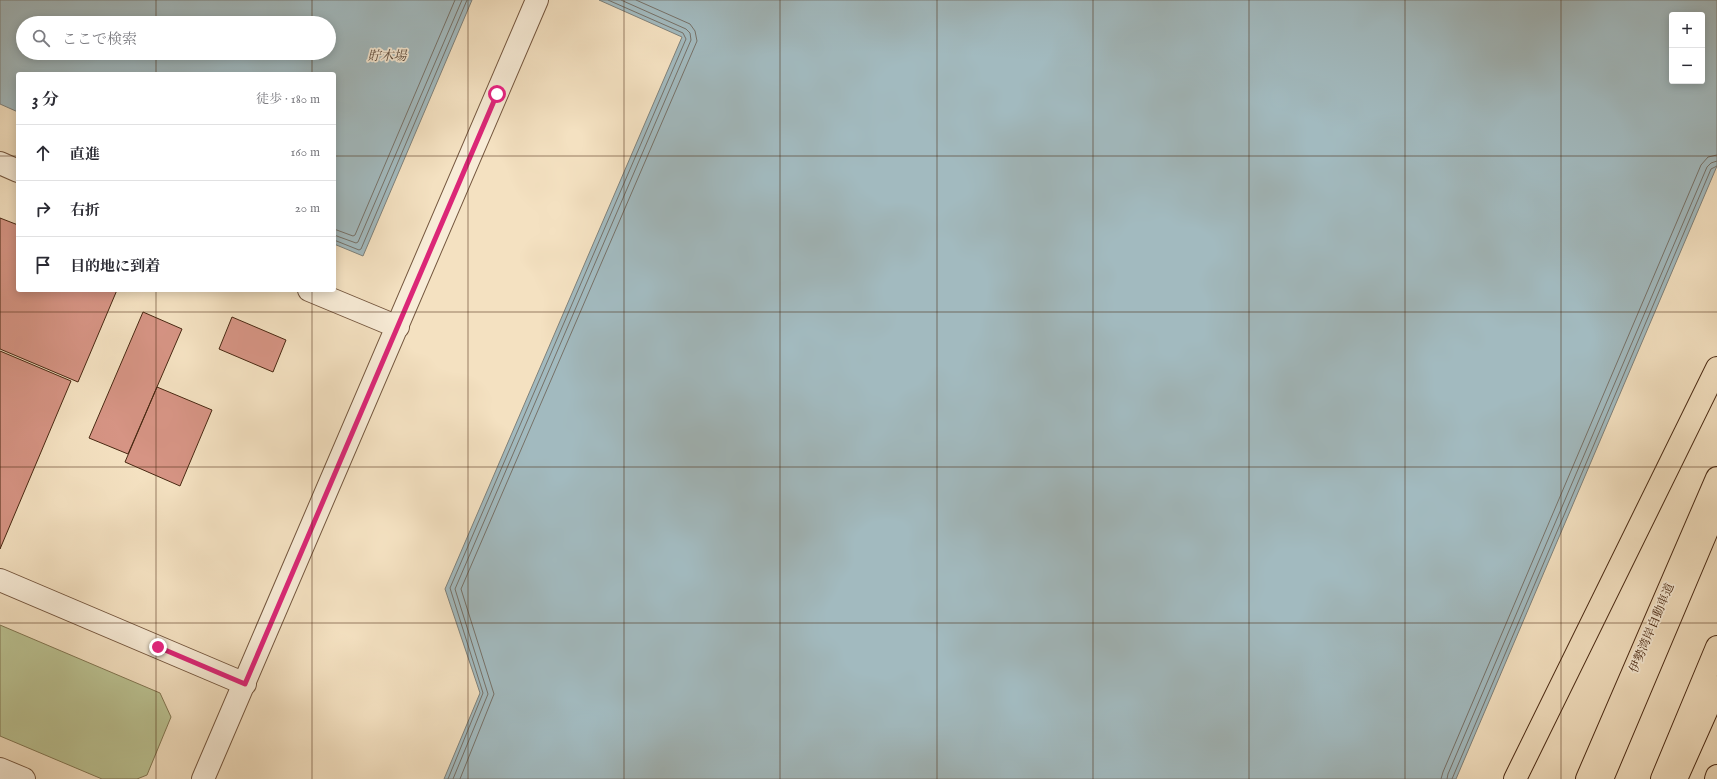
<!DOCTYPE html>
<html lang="ja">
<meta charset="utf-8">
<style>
:root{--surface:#fff;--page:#f2f2f3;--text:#2b2b33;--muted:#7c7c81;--line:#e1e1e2}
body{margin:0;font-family:"IM FELL English","Noto Serif JP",serif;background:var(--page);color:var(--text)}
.controls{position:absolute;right:12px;top:12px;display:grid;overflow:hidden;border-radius:4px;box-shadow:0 2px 10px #0003}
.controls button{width:36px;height:36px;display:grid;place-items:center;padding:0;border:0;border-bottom:1px solid var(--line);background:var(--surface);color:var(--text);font:20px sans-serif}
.stop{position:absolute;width:12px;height:12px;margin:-9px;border:3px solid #db2777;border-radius:50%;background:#fff}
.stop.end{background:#db2777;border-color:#fff;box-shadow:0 1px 4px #0008}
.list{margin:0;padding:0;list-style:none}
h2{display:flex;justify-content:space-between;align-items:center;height:52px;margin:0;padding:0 16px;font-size:17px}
h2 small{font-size:13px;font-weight:400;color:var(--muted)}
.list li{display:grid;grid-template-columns:26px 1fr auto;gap:12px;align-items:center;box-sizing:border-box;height:56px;padding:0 16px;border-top:1px solid var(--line)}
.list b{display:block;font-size:15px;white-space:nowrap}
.list em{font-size:13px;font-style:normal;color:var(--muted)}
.icon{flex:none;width:22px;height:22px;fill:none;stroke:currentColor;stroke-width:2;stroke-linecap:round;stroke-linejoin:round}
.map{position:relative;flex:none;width:1717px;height:779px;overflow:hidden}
.search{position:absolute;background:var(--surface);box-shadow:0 2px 10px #0003;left:16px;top:16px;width:320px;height:44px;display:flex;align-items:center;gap:10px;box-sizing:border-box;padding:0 14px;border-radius:22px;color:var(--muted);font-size:15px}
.panel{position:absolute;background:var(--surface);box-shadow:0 2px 10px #0003;left:16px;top:72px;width:320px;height:220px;border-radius:4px}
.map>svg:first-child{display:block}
</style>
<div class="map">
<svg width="1717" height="779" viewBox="0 0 1717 779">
<rect width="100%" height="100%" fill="#f4e1c1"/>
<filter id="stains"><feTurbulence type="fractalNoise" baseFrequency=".005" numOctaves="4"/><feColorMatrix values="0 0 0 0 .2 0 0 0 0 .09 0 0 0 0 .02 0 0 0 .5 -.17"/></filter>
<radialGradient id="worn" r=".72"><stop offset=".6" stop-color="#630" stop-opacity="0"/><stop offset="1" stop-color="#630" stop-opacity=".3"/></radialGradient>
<path fill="#bbc393" stroke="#827652" d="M0,625l160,68 11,24 -24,58 -10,4h-35l-102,-43z"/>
<path fill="#a2babf" stroke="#7e807a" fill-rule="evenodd" d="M0,0h472l-109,256 -29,-12v-170h-316v38l-18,-8zM23,23h306v30h-306z
M599,0h1118v166l-261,613h-1012l36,-86 -35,-104 237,-552zM1672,15h30v66h-30z"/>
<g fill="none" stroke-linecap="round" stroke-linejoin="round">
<path stroke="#767168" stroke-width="1" d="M334,229l19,7 2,-1 100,-235
M334,235l22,8 2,-1 104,-242
M334,240l25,10 2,-1 106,-249
M448,779l35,-86 -33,-105 236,-549 -3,-6 -75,-33
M453,779l35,-85 -33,-105 236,-549 -1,-7 -4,-4 -65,-29
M460,779l34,-85 -33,-105 236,-548 -2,-10 -5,-7 -54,-24
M1441,779l2,-7 258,-607 7,-8 9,-2
M1447,779l1,-5 259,-607 4,-4 6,-2
M1452,779l259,-610 6,-3"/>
</g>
<path fill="#d69484" stroke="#492812" d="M0,218l18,7v65h99l-39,92 -78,-33z
M143,312l39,17 -54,125 -39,-16z
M232,317l54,23 -13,32 -54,-23z
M0,351l71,30 -71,168z
M157,387l55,23 -32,76 -55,-24z"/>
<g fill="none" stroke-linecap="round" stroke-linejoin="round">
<g stroke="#74563e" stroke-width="24">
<path id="tertiary" d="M0,163l18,8
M309,290l89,37
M0,580l245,104
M0,769l24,10
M203,779l334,-779"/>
</g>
<g stroke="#492812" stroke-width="24">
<path id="primary" d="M1602,779l115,-272
M1676,779l41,-92"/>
</g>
<g stroke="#492812" stroke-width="24">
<path id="motorway" d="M1515,779l202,-411
M1587,779l130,-301
M1662,779l55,-132
M1716,779l1,-3"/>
</g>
<use href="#tertiary" stroke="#f8ecd7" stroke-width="22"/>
<use href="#primary" stroke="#f4e1c1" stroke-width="22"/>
<use href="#motorway" stroke="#f4e1c1" stroke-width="22"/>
</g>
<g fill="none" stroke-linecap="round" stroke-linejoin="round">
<path stroke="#db2777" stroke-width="5" d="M158,647l87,37 252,-590"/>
</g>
<path fill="none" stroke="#492812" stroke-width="1" stroke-opacity="0.55" d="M156,0v23M312,0v23M468,0v779M624,0v779M780,0v779M937,0v779M1093,0v779M1249,0v779M1405,0v779M1561,0v779M156,53v21M312,53v21M0,156h18M334,156h1383M156,290v489M312,290v489M0,312h1717M0,467h1717M0,623h1717"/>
<g text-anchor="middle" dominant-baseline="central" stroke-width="3.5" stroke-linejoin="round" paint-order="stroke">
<g font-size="12" fill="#492812" stroke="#f8ecd7">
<text transform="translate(1652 628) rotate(-67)">伊勢湾岸自動車道</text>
</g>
<g font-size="13" font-style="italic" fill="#5f4c3d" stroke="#f8ecd7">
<text x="387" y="56">貯木場</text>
</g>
</g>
<rect width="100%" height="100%" filter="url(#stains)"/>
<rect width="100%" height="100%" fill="url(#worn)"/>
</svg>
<div class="controls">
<button>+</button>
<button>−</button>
</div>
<div class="stop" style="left:497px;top:94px"></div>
<div class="stop end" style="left:158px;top:647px"></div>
<div class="search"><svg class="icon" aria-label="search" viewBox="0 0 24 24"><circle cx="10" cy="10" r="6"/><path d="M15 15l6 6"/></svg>ここで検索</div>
<section class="panel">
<h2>3 分<small>徒歩 · 180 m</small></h2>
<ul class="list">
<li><svg class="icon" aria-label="ahead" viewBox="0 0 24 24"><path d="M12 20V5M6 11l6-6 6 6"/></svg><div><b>直進</b></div><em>160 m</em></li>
<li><svg class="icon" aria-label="right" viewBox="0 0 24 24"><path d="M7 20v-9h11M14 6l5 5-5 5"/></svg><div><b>右折</b></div><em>20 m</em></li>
<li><svg class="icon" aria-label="arrive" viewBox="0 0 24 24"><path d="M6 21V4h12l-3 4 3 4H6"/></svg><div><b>目的地に到着</b></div></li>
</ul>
</section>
</div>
